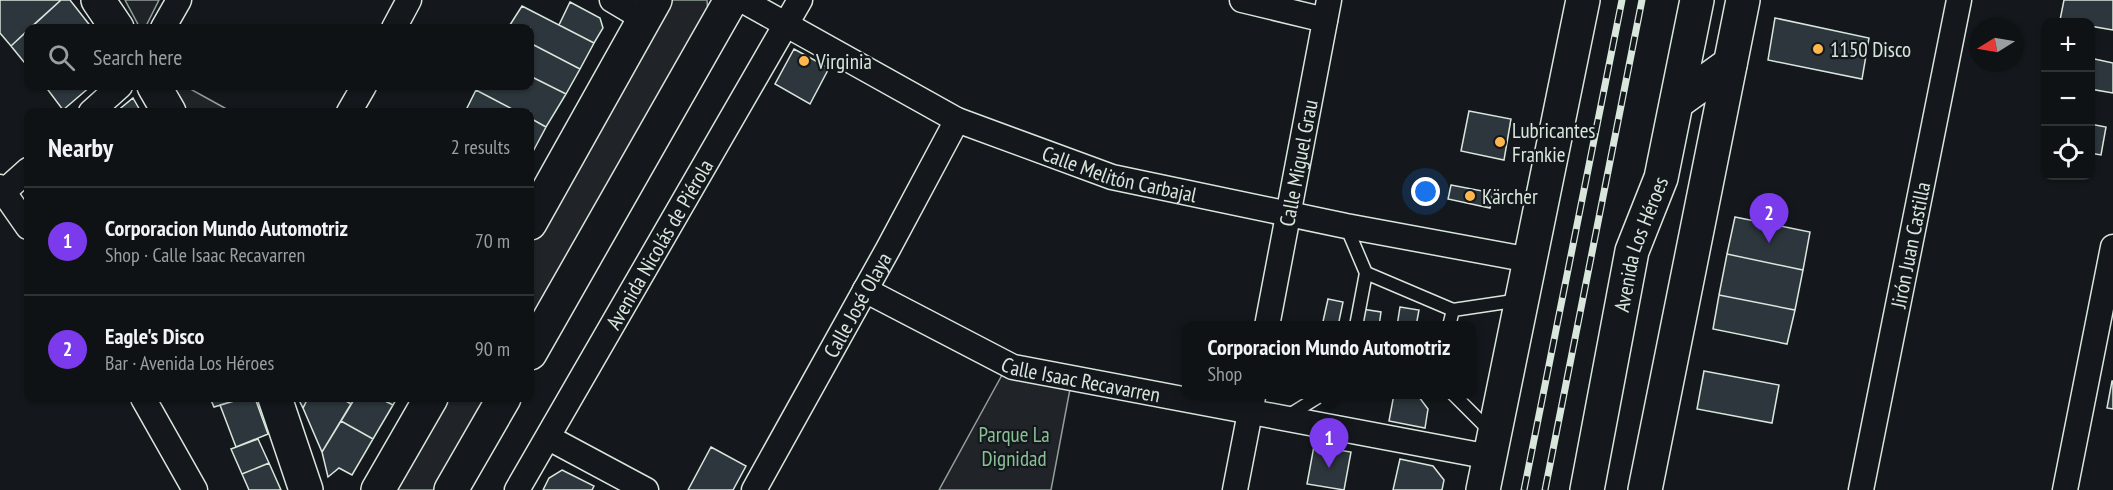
<!DOCTYPE html>
<meta charset="utf-8">
<style>
:root{--surface:#0f1215;--page:#181b1e;--text:#f1f3f6;--muted:#9b9ea0;--line:#2f3234;--accent:#7c3aed}
body{margin:0;font-family:"PT Sans Narrow",sans-serif;background:var(--page);color:var(--text)}
.controls{position:absolute;right:18px;top:18px;display:grid;overflow:hidden;border-radius:12px;box-shadow:0 2px 4px #0004}
.controls button{width:54px;height:54px;display:grid;place-items:center;padding:0;border:0;border-bottom:2px solid var(--line);background:var(--surface);color:var(--text);font:30px sans-serif}
.compass{position:absolute;left:1969px;top:18px;width:54px;height:54px;border-radius:50%;background:var(--surface);box-shadow:0 2px 4px #0004;rotate:259deg}
.you{position:absolute;left:1426px;top:192px;width:21px;height:21px;margin:-15px;border:4px solid #fff;border-radius:50%;background:#1a73e8;box-shadow:0 0 0 9px #1a73e833}
.badge{display:grid;place-items:center;width:39px;height:39px;border-radius:50%;background:var(--accent);color:#fff;font-size:20px;font-weight:700}
.pin{position:absolute;translate:-50% -50px;filter:drop-shadow(0 2px 3px #0008)}
.pin::after{content:'';position:absolute;top:32px;width:21px;height:18px;background:inherit;clip-path:polygon(0 0,100% 0,50% 100%)}
.popup{position:absolute;left:1182px;top:321px;width:294px;height:78px;box-sizing:border-box;display:grid;place-content:center;border-radius:12px;background:var(--surface);filter:drop-shadow(0 2px 4px #0005);font-size:20px;white-space:nowrap;color:var(--muted)}
.popup b{font-size:22px;color:var(--text)}
.popup::after{content:'';position:absolute;left:50%;top:100%;margin-left:-12px;border:12px solid transparent;border-top-color:var(--surface)}
.list{margin:0;padding:0;list-style:none}
h2{display:flex;justify-content:space-between;align-items:center;height:78px;margin:0;padding:0 24px;font-size:26px}
h2 small{font-size:20px;font-weight:400;color:var(--muted)}
.list li{display:grid;grid-template-columns:39px 1fr auto;gap:18px;align-items:center;box-sizing:border-box;height:108px;padding:0 24px;border-top:2px solid var(--line)}
.list b{display:block;font-size:22px;white-space:nowrap}
.list p{margin:0;font-size:20px;white-space:nowrap;color:var(--muted)}
.list em{font-size:20px;font-style:normal;color:var(--muted)}
.icon{flex:none;width:33px;height:33px;fill:none;stroke:currentColor;stroke-width:2;stroke-linecap:round;stroke-linejoin:round}
.map{position:relative;flex:none;width:2113px;height:490px;overflow:hidden}
.search{position:absolute;background:var(--surface);box-shadow:0 2px 4px #0004;left:24px;top:24px;width:510px;height:66px;display:flex;align-items:center;gap:15px;box-sizing:border-box;padding:0 21px;border-radius:12px;color:var(--muted);font-size:22px}
.panel{position:absolute;background:var(--surface);box-shadow:0 2px 4px #0004;left:24px;top:108px;width:510px;height:294px;border-radius:12px}
.map>svg:first-child{display:block}
</style>
<div class="map">
<svg width="2113" height="490" viewBox="0 0 2113 490">
<rect width="100%" height="100%" fill="#14181c"/>
<path fill="#202428" stroke="#939e99" stroke-width="1.5" d="M125,0h34l-14,28h-5z
M665,0h42l1,13 -178,313v-87z
M162,86h23l47,26h-55z
M1002,375l68,14 -19,101h-112z
M440,398h49l-54,92h-47z"/>
<path fill="#2c363c" stroke="#d8e6dc" stroke-width="1.5" d="M0,0h61l-50,46 -11,-13z
M61,0h9l22,28h-62z
M2064,0h49v30l-23,-4v-4h-15l-15,-2z
M570,2l30,16 3,10 -9,15 -35,-18z
M522,6l72,37 -14,26 -50,-26v-15h-22z
M1775,18l94,20 -7,41 -94,-19z
M28,30v37l-17,-21z
M530,43l50,26 -14,25 -36,-18z
M794,49l35,19 -19,36 -35,-20z
M2090,58l23,5v30l-23,-4z
M530,76l36,18 -20,33 -16,-9v-6h-12l-42,-22 3,-4h51z
M45,86h46l-28,24z
M476,90l42,22h-53z
M133,98l8,14h-25z
M1469,111l42,8 -7,41 -43,-9z
M530,118l16,9 -16,30z
M2090,124l16,3 -5,28 -11,-2z
M1451,185l42,8 -3,15 -42,-9z
M1735,217l75,15 -7,38 -76,-16z
M1727,254l76,16 -8,40 -76,-15z
M1719,295l76,15 -8,34 -74,-15z
M1328,299l15,3 -5,24h-16z
M1400,307l19,3 -3,16h-19z
M1362,309l19,3 -2,14h-20z
M1704,371l75,14 -7,38 -75,-14z
M2112,381h1v28l-6,-1z
M1394,394l25,3 9,12 -3,19 -36,-7z
M210,398h34l-30,9z
M244,398h11l13,36 -32,13 -16,-42z
M298,398h10l-5,10z
M308,398h33l10,6 -29,48 -19,-44z
M341,398h14l-4,6z
M355,398h24l14,7 -20,34 -32,-18z
M379,398h18l-4,7z
M341,421l32,18 -21,36 -13,-7 -11,9 -6,-25z
M258,439l11,24 -27,11 -11,-25z
M1314,446l37,6 -7,38 -37,-6z
M711,447l35,19 -13,24h-45z
M1400,459l33,7 11,14 -2,10h-49z
M269,463l12,27h-32l-7,-16z
M562,470l32,16 -2,4h-49l6,-12z"/>
<g fill="none" stroke-linecap="round" stroke-linejoin="round">
<g stroke="#d8e6dc" stroke-width="15">
<path id="lane" d="M1346,226l20,47 -10,53
M1366,273l87,37
M1449,326l4,-16 67,-10
M1453,394l38,38
M1286,417l37,-23"/>
</g>
<g stroke="#d8e6dc" stroke-width="27">
<g id="street">
<path d="M612,0l32,19"/>
<path id="s1" d="M742,0l215,120 155,57 234,49 184,34"/>
<path d="M1242,0l83,20"/>
<path d="M163,28l16,-28"/>
<path d="M394,28l15,-28"/>
<path d="M91,112l29,-26"/>
<path d="M349,112l15,-26"/>
<path d="M0,187l28,40"/>
<path d="M0,195l28,-25"/>
<path id="s2" d="M865,290l148,77 477,90"/>
<path id="s3" d="M1267,326l62,-326"/>
<path d="M143,398l52,92"/>
<path d="M549,438l97,52"/>
<path id="s4" d="M517,490l283,-490"/>
<path id="s5" d="M754,490l134,-241 69,-129"/>
<path d="M1235,490l18,-93"/>
<path id="s6" d="M1861,490l98,-490"/>
<path d="M2065,490l48,-243"/>
</g>
</g>
<g stroke="#d8e6dc" stroke-width="36">
<path id="secondary" d="M98,0l19,28
M154,86l15,26
M530,223l125,-223
M530,353l201,-353
M275,398l31,92
M378,490l53,-92
M451,490l53,-92
M1645,490l98,-490"/>
</g>
<g stroke="#d8e6dc" stroke-width="36">
<g id="primary">
<path d="M1677,102l53,-38"/>
<path d="M1483,490l100,-490"/>
<path id="s7" d="M1587,490l45,-239 29,-73 36,-178"/>
</g>
</g>
<use href="#lane" stroke="#14181c" stroke-width="12"/>
<use href="#street" stroke="#14181c" stroke-width="24"/>
<use href="#secondary" stroke="#14181c" stroke-width="33"/>
<use href="#primary" stroke="#14181c" stroke-width="33"/>
<g stroke="#d8e6dc" stroke-width="7">
<path id="rail" d="M1524,490l98,-490
M1545,490l97,-490"/>
</g>
<use href="#rail" stroke="#14181c" stroke-width="4.5" stroke-dasharray="14" stroke-linecap="butt"/>
</g>
<g fill="#ffb74d" stroke="#14181c" stroke-width="2">
<circle cx="1818" cy="49" r="6"/>
<circle cx="804" cy="61" r="6"/>
<circle cx="1500" cy="142" r="6"/>
<circle cx="1470" cy="196" r="6"/>
</g>
<g text-anchor="middle" dominant-baseline="central" stroke-width="4.5" stroke-linejoin="round" paint-order="stroke">
<g font-size="21" fill="#d8e6dc" stroke="#14181c" text-anchor="start">
<text x="1830" y="49">1150 Disco</text>
<text x="816" y="61">Virginia</text>
<text x="1512" y="130">Lubricantes<tspan x="1512" dy="24">Frankie</tspan></text>
<text x="1482" y="196">Kärcher</text>
</g>
<g font-size="21" fill="#d8e6dc" stroke="#14181c">
<text stroke="none"><textPath href="#s3" startOffset="166">Calle Miguel Grau</textPath></text>
<text stroke="none"><textPath href="#s1" startOffset="418">Calle Melitón Carbajal</textPath></text>
<text stroke="none"><textPath href="#s4" startOffset="284">Avenida Nicolás de Piérola</textPath></text>
<text stroke="none"><textPath href="#s7" startOffset="252">Avenida Los Héroes</textPath></text>
<text stroke="none"><textPath href="#s6" startOffset="250">Jirón Juan Castilla</textPath></text>
<text stroke="none"><textPath href="#s5" startOffset="212">Calle José Olaya</textPath></text>
<text stroke="none"><textPath href="#s2" startOffset="236">Calle Isaac Recavarren</textPath></text>
</g>
<g font-size="21" fill="#8ac095" stroke="#14181c">
<text x="1014" y="434">Parque La<tspan x="1014" dy="24">Dignidad</tspan></text>
</g>
</g>
</svg>
<div class="controls">
<button>+</button>
<button>−</button>
<button><svg class="icon" aria-label="locate" viewBox="0 0 24 24"><circle cx="12" cy="12" r="6"/><path d="M12 2v4M12 18v4M2 12h4M18 12h4"/></svg></button>
</div>
<svg class="compass" viewBox="-18 -18 36 36"><path d="M0-13l5 13h-10z" fill="#e53935"/><path d="M0 13l5-13h-10z" fill="#9b9ea0"/></svg>
<div class="you"></div>
<div class="pin badge" style="left:1329px;top:468px">1</div>
<div class="popup"><b>Corporacion Mundo Automotriz</b>Shop</div>
<div class="pin badge" style="left:1769px;top:243px">2</div>
<div class="search"><svg class="icon" aria-label="search" viewBox="0 0 24 24"><circle cx="10" cy="10" r="6"/><path d="M15 15l6 6"/></svg>Search here</div>
<section class="panel">
<h2>Nearby<small>2 results</small></h2>
<ul class="list">
<li><span class="badge">1</span><div><b>Corporacion Mundo Automotriz</b><p>Shop · Calle Isaac Recavarren</p></div><em>70 m</em></li>
<li><span class="badge">2</span><div><b>Eagle's Disco</b><p>Bar · Avenida Los Héroes</p></div><em>90 m</em></li>
</ul>
</section>
</div>
